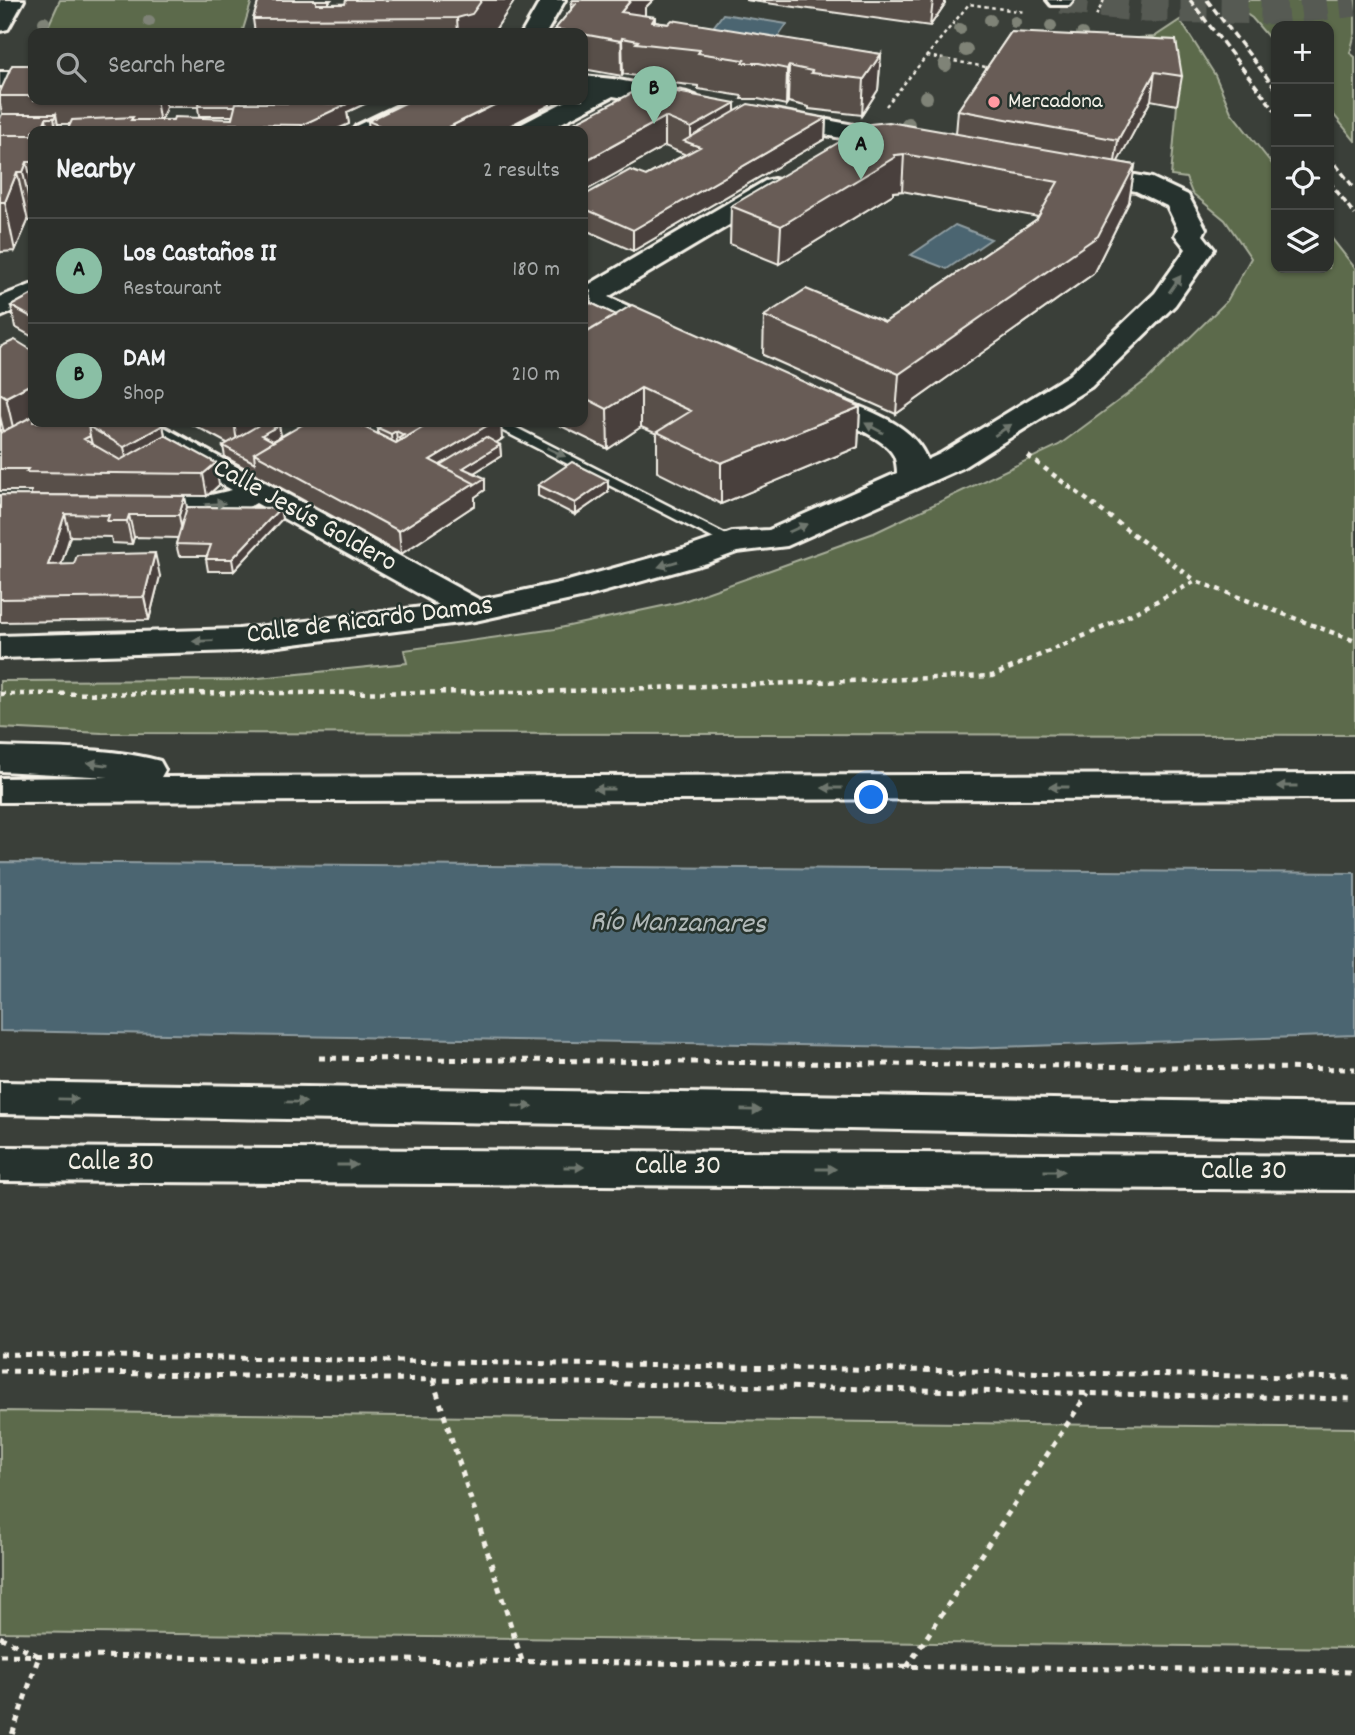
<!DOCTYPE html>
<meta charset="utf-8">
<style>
:root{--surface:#2c2f2b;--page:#343733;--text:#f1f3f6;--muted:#a6a9a9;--line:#484a47;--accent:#8abfa5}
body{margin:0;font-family:Dekko,sans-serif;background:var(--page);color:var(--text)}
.controls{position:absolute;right:21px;top:21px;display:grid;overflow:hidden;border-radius:14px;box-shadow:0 2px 5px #0004}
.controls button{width:63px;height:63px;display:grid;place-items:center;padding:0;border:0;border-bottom:2px solid var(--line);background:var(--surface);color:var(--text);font:35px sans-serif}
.you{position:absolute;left:872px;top:798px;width:24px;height:24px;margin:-18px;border:5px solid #fff;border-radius:50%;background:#1a73e8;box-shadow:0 0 0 10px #1a73e833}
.badge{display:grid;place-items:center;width:46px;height:46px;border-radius:50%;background:var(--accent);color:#111;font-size:23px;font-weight:700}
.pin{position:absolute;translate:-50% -58px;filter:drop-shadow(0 2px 4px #0008)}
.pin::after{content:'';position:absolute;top:37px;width:24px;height:21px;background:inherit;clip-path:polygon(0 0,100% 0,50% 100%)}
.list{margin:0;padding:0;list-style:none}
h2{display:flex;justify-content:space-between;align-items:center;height:91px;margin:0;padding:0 28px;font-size:30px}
h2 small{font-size:23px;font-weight:400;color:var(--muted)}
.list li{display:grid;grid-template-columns:46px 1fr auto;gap:21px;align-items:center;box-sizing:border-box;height:105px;padding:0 28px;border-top:2px solid var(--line)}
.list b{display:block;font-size:26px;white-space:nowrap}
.list p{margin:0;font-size:23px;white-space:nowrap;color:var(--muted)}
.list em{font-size:23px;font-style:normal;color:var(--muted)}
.icon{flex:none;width:38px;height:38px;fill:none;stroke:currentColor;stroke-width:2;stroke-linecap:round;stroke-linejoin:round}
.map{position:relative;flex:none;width:1355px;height:1735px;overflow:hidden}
.search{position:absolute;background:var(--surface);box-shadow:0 2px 5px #0004;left:28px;top:28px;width:560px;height:77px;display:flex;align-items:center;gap:18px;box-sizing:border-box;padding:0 24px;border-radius:14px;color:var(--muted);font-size:26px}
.panel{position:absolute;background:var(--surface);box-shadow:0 2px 5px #0004;left:28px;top:126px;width:560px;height:301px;border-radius:14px}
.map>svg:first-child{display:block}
</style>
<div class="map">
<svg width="1355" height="1735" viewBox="0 0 1355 1735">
<rect width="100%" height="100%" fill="#3a3f39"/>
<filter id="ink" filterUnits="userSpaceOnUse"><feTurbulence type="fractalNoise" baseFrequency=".0143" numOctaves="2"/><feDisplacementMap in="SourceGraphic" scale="14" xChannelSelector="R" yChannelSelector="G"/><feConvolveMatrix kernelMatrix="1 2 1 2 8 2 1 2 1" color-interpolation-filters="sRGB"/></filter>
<g filter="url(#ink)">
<path fill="#5c6b4c" stroke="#a8ae9a" stroke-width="2" d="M60,0h192l-10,33h-197z
M1226,0h129v33l-5,20 5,4v84l-26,-32v-83h-53v20l-24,-28z
M1180,20l35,55 16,37 45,57v99h53v-33l26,33v467l-1253,-2 -102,-5v-47l238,-1 169,-17 -3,-13 151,-21 126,-27 193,-69 185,-88 89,-66 79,-78 24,-43 -26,-38 -33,-27 -6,-15 -15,-2 6,-71 -6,-37 -161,-22 144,-9z
M0,1411l1355,17v220l-1355,-16z"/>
<path fill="#4c6571" stroke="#8f9da1" stroke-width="2" d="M723,14l64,10 -11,16 -65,-10z
M955,225l36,14 -44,30 -36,-14z
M0,862l1355,11v162l-385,13 -970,-17z"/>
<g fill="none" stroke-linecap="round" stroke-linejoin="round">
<path stroke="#565a53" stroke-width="27" stroke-dasharray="27 13" stroke-linecap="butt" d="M1061,0l85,9 140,2 69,-8"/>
<g stroke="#f4f1e8" stroke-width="5">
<path id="lane" d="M486,422h19l235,120 -8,5 -6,-2z"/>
</g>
<g stroke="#f4f1e8" stroke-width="6">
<path id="street" d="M0,0h24l-16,29 -8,2z
M541,0h24l-19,33h-24z
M0,72h33v14h-33z
M583,76l30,3 74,14 9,3 4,5 -4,5 -9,3 -74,-13 -67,35h-32l4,-5 50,-26h15z
M410,100h33l-4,5 -54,26h-33l4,-5z
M774,110l133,25 9,3 4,5 -4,5 -9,3 -142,-28 -4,-5 4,-5z
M1080,165l72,13 36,17 18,34 -3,6 11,14 -39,56 -84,82 -129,81 -175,78 -50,6 -30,11 -122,34 -110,24 -236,30 -239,7v-22l239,-7 200,-24 -183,-102c-33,20 -84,12 -121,12l-11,-3 -5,-7 5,-7 11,-3h76l21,-5 -110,-61 -4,-7h37l325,178 88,-19 115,-32 49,-17 37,-2 128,-57c0,-5 -1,-12 -3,-17 -11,-23 -71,-41 -94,-52l-4,-6 4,-6 11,-3 11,3c34,15 91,28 105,68l13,-6 129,-79 86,-82 31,-44 -11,-14 3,-6 -11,-23 -31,-15 -65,-12 -4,-6 4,-6z
M774,179l9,2 4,6 -4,6 -175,104 69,31 5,6 -5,6 -10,3 -10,-3 -74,-33v-19l182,-107z
M33,284v19l-33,14v-20z"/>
</g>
<g stroke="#f4f1e8" stroke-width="6">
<path id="highway" d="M1047,0h26l-4,5h-18z
M0,747c53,2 109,0 160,14l5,9 -4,7 1194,-3v24l-1355,4v-24l109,-1 -109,-6z
M0,1082l1355,22v34l-1355,-24z
M0,1147l1355,9v34l-1355,-9z"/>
</g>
<path stroke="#f4f1e8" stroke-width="2.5" stroke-dasharray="3.5 3.5" stroke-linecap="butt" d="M1096,16l8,-16
M927,56l64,12
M886,106l83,-102 56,8"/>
<path stroke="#f4f1e8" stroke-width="4.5" stroke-dasharray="5 5" stroke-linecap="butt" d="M1028,456l168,125
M0,694l536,-2 456,-16 126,-55 78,-40 159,60"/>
<path stroke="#f4f1e8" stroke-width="5" stroke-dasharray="6 6" stroke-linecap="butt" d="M319,1058l1036,11
M0,1354l1355,24
M0,1371l1355,28
M433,1380l90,284
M0,1637l39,19 -27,79
M0,1655l1355,17
M907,1667l180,-273"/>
<use href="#lane" fill="#26332d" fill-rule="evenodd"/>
<use href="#street" fill="#26332d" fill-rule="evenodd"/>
<use href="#highway" fill="#26332d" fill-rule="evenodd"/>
<path stroke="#f4f1e8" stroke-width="3.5" stroke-dasharray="7 3.5" stroke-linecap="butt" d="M1190,0l86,112
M1207,0l69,89
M1329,156l26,33
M1329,181l26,34"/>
</g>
<g fill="#7f8377">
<circle cx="990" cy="20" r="6"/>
<circle cx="149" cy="21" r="6"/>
<circle cx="44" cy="22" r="6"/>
<circle cx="1015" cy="22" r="6"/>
<circle cx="1051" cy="26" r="6"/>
<circle cx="960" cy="29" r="6"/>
<circle cx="1082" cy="34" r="6"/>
<circle cx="966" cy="50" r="7"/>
<circle cx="945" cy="65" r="7"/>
<circle cx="926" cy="97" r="7"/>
<circle cx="908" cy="124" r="7"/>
</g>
<path fill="#594f4a" stroke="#f4f1e8" stroke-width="2" fill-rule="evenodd" d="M259,0h72l-2,2v2l186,-4 -22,33h-238l-2,-14z
M573,0h80l-8,8v8l10,1v5l226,32 -3,36 -16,25 -53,-6v-2l-21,-5 -2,3 -28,-6h-17l1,-3 -44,-7v-3l-61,-7v-3l-14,-2 -1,2 -39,-7v-36h-28v-4l16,-19v-7z
M745,0h200v4l-15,22z
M1011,32l171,44 -5,29 -26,-5 -34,62 18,3 -6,37 -36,72 -197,140 -133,-59 1,-39 121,6 152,-103 1,-2 -136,-26 -9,1v2l-114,70 -49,-20 1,-38 225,-72 2,-24z
M33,65v35h340l-26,12 2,12 -16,7h-266l3,-7h-12l-2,5h-8l-15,2v90h-5l-13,30 -14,1 -1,1v-134l2,-5 -2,-10v-12zM166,107h32l1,9h34l-1,3 -71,1z
M411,100h139v5l-50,26h-131l-1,-10z
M735,103v9l91,6 -1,21 -192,112 -50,-22v-33l63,-20 38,-21v-1l-19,-8 -82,46v-61z
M583,289l7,3 1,11 25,12 244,92 -2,40 -137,57 -64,-32v-38l-16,-7 -33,22 -55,-27h30z
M33,294v43l-18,-10 -4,-21z
M0,347l33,75 130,3 2,10 54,50 -12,11 -176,-1v-4h-31z
M188,422h97l-6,3 2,11 97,-2v-6l124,11 -6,4 4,2 1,11 -27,17 11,17 -10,7v8l-74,49 -176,-97 -2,-11 4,-3z
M538,485l70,7 -33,23 -37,-19z
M0,495l187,12 93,1 2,11 -48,52h-26l-2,-12 1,-3h-28l-3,-12 2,-6 -44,-1 -2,7 -20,-1 -1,-6 -41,-1 -9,29 99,11 -11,44 -149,2z"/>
<path fill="#49403c" stroke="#f4f1e8" stroke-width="2" d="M482,0h33l-22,33h-35l-1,-15z
M631,0h22l-8,8v9l-23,21 1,36 -1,2 -1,-64z
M933,0h12v4l-15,22z
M881,54l-3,36 -16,25 2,-36z
M789,66l-1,36 -2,3 1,-36z
M1155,72l-4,28 -37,69 4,-29z
M156,100h8l2,7 -6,17z
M329,100h44l-26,12 2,12 -16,7h-30l-1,-6 20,-22z
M504,100h46v5l-50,26h-59z
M735,103v29l-35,15 -9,-4v-15z
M56,114l2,11 -2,4 -2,-11z
M665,117v29l-82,46v-30z
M46,118l2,11 -1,2h-6z
M826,118l-1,21 -192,112v-21z
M904,154l-2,37 -9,1v2l-114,70 2,-38 113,-71z
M27,162l6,28v30l-10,-48z
M1135,165l-6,37 -36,72 -197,140 3,-40z
M17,172l11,49 -13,30 -10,-49z
M590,292l1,22 -8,5v-22z
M33,383v39l-15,27 -12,-52z
M641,388v39l-33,22 -1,-40z
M860,407l-2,40 -137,57v-41z
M0,416l6,26 -6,3z
M234,422h51l-14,8 8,-5 2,12 -17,9 -26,3z
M493,422h8l1,17 -60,38 -12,-17z
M163,425l6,32 -41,10 -4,-20z
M396,431l1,11 -5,3 -1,-11z
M90,436l5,22 -11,-19z
M500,445l1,11 -37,23 -1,-11z
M216,463l3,22 -12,11 -4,-22z
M485,478v12l-10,7v8l-74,49 -2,-23 75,-48z
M608,480v12l-33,23v-12z
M185,496l4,23 -6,19 -4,-23z
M280,508l2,11 -48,52 -2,-12z
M65,514l5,22 -16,52 -6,-23z
M129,515l5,22 -2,7 -5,-23z
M155,553l5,23 -11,44 -5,-23z"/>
<path fill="#685c56" stroke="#f4f1e8" stroke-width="2" d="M259,0h57v4h29l1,-4h136l-10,14 -15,4 -204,1z
M573,0h58l-10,12 34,5 -3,5 16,2 4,-4 209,34 -17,25 -53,-6 1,-2 -23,-5 -2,3 -28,-6h-17l2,-3 -46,-7 2,-3 -64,-7 2,-2 -16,-3 -1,3 -66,-12 21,-25 -5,-1z
M1011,32l165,8 6,36 -27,-4 -37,68 -160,-30z
M12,65h21v31h-33v-4z
M645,86l90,17 -44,25 -26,-11 -82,45v-31h-24z
M199,100h42l-1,3h-4l-1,3h-37z
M297,100h32l-7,3 25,1 -45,21 -72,-1 -2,7h-161l5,-11 61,-3 -2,3h42l1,-3 58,2 4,-16h61z
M411,100h93l-63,31h-49l-24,-10z
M748,104l78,14 -193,112 -50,-22v-12l47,-26 16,6 54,-29 -16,-6z
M2,114h54l-2,4h-8l-5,13h-8v4h-33v-16z
M889,122l246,43 -37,71 -199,138 -135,-58 42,-27 79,33 152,-103 21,-37 -154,-28 -10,1 1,2 -114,69 -50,-20 139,-82z
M0,135h33v27h-6l-4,10h-6l-12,30h-5z
M583,289l7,3 -7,5z
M33,294v24l-22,-12z
M591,303l25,12 -33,19v-26z
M632,305l228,102 -139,56 -64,-31 34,-21 -50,-23 -34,21 -24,-12v-62z
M15,340l18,11v32l-27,14 -6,-4v-46z
M33,416v6h63l-8,4 2,10 -6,3 36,21 45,-25 51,28 -13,11 -177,-2 2,-3h-28v-36z
M96,422h61l6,3 -39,22 -36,-21z
M264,422h9l6,3 -17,10 11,6 17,-10 -36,22 1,10 -32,-17z
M307,422h47l42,21 36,-21h61l-63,38 44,23 -75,48 -145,-78z
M387,422h45l-30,18 -3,-2 5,-3 -8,-4 -5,3 -13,-6z
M486,437l14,8 -37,23 22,10 -11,7v-2l-34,-18z
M572,462l36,18 -33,23 -37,-18z
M0,495l185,1 -6,19h-50l-2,6h-20l2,-6 -44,-1 -17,51 26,-1 3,-9 78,-2 -11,44 -144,2z
M187,507l93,1 -48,51h-26l5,-14 -35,-1z"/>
<defs><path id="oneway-solid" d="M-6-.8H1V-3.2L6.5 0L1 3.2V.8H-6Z" transform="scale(1.75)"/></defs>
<g fill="#6e766e">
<use href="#oneway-solid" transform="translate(1175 284) rotate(-55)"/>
<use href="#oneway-solid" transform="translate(874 428) rotate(-151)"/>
<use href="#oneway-solid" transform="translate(1003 430) rotate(-34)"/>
<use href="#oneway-solid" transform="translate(556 452) rotate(26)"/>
<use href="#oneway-solid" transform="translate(215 504) rotate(-4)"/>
<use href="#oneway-solid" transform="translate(798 528) rotate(-24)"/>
<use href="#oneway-solid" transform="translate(668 564) rotate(164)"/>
<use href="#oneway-solid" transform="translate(203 641) rotate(178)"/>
<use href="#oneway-solid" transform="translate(98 764) rotate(-173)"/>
<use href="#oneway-solid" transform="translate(1287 786) rotate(180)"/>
<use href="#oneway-solid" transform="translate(1059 787) rotate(180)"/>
<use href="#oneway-solid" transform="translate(832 788) rotate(180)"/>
<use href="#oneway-solid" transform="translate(604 789) rotate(180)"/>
<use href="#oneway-solid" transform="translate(68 1099) rotate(1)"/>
<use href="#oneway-solid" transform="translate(296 1102) rotate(1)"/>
<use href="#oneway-solid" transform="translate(523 1106) rotate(1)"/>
<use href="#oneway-solid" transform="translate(751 1110) rotate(1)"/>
<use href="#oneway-solid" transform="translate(347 1165)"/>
<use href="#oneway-solid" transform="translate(574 1167)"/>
<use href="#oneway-solid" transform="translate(826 1169)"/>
<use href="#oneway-solid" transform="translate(1054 1171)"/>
</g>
</g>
<circle fill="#ff9aa2" stroke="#26332d" stroke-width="2.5" cx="994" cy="102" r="7"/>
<g text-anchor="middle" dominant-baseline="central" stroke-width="5" stroke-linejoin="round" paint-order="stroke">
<g font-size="23" fill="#f4f1e8" stroke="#26332d" text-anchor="start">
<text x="1008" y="102">Mercadona</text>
</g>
<g font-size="28" fill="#f4f1e8" stroke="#26332d">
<text transform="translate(304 517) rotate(29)">Calle Jesús Goldero</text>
<text transform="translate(370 622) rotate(-7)">Calle de Ricardo Damas</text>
<text x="111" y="1164">Calle 30</text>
<text x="678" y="1168">Calle 30</text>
<text x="1244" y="1173">Calle 30</text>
</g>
<g font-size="30" font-style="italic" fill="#b1b9b8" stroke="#26332d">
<text transform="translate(678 925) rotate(1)">Río Manzanares</text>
</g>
</g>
</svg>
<div class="controls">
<button>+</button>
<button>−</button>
<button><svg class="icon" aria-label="locate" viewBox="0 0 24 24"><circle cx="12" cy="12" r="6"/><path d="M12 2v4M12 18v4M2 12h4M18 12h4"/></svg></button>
<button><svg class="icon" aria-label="layers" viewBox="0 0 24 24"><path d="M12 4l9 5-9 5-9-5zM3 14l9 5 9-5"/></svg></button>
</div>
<div class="you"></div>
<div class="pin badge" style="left:861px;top:180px">A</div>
<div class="pin badge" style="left:654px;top:124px">B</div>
<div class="search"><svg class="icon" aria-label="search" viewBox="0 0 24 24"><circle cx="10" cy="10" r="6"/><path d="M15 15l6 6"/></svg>Search here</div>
<section class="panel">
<h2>Nearby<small>2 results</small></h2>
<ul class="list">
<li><span class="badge">A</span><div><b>Los Castaños II</b><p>Restaurant</p></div><em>180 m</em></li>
<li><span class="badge">B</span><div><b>DAM</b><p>Shop</p></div><em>210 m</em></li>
</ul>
</section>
</div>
